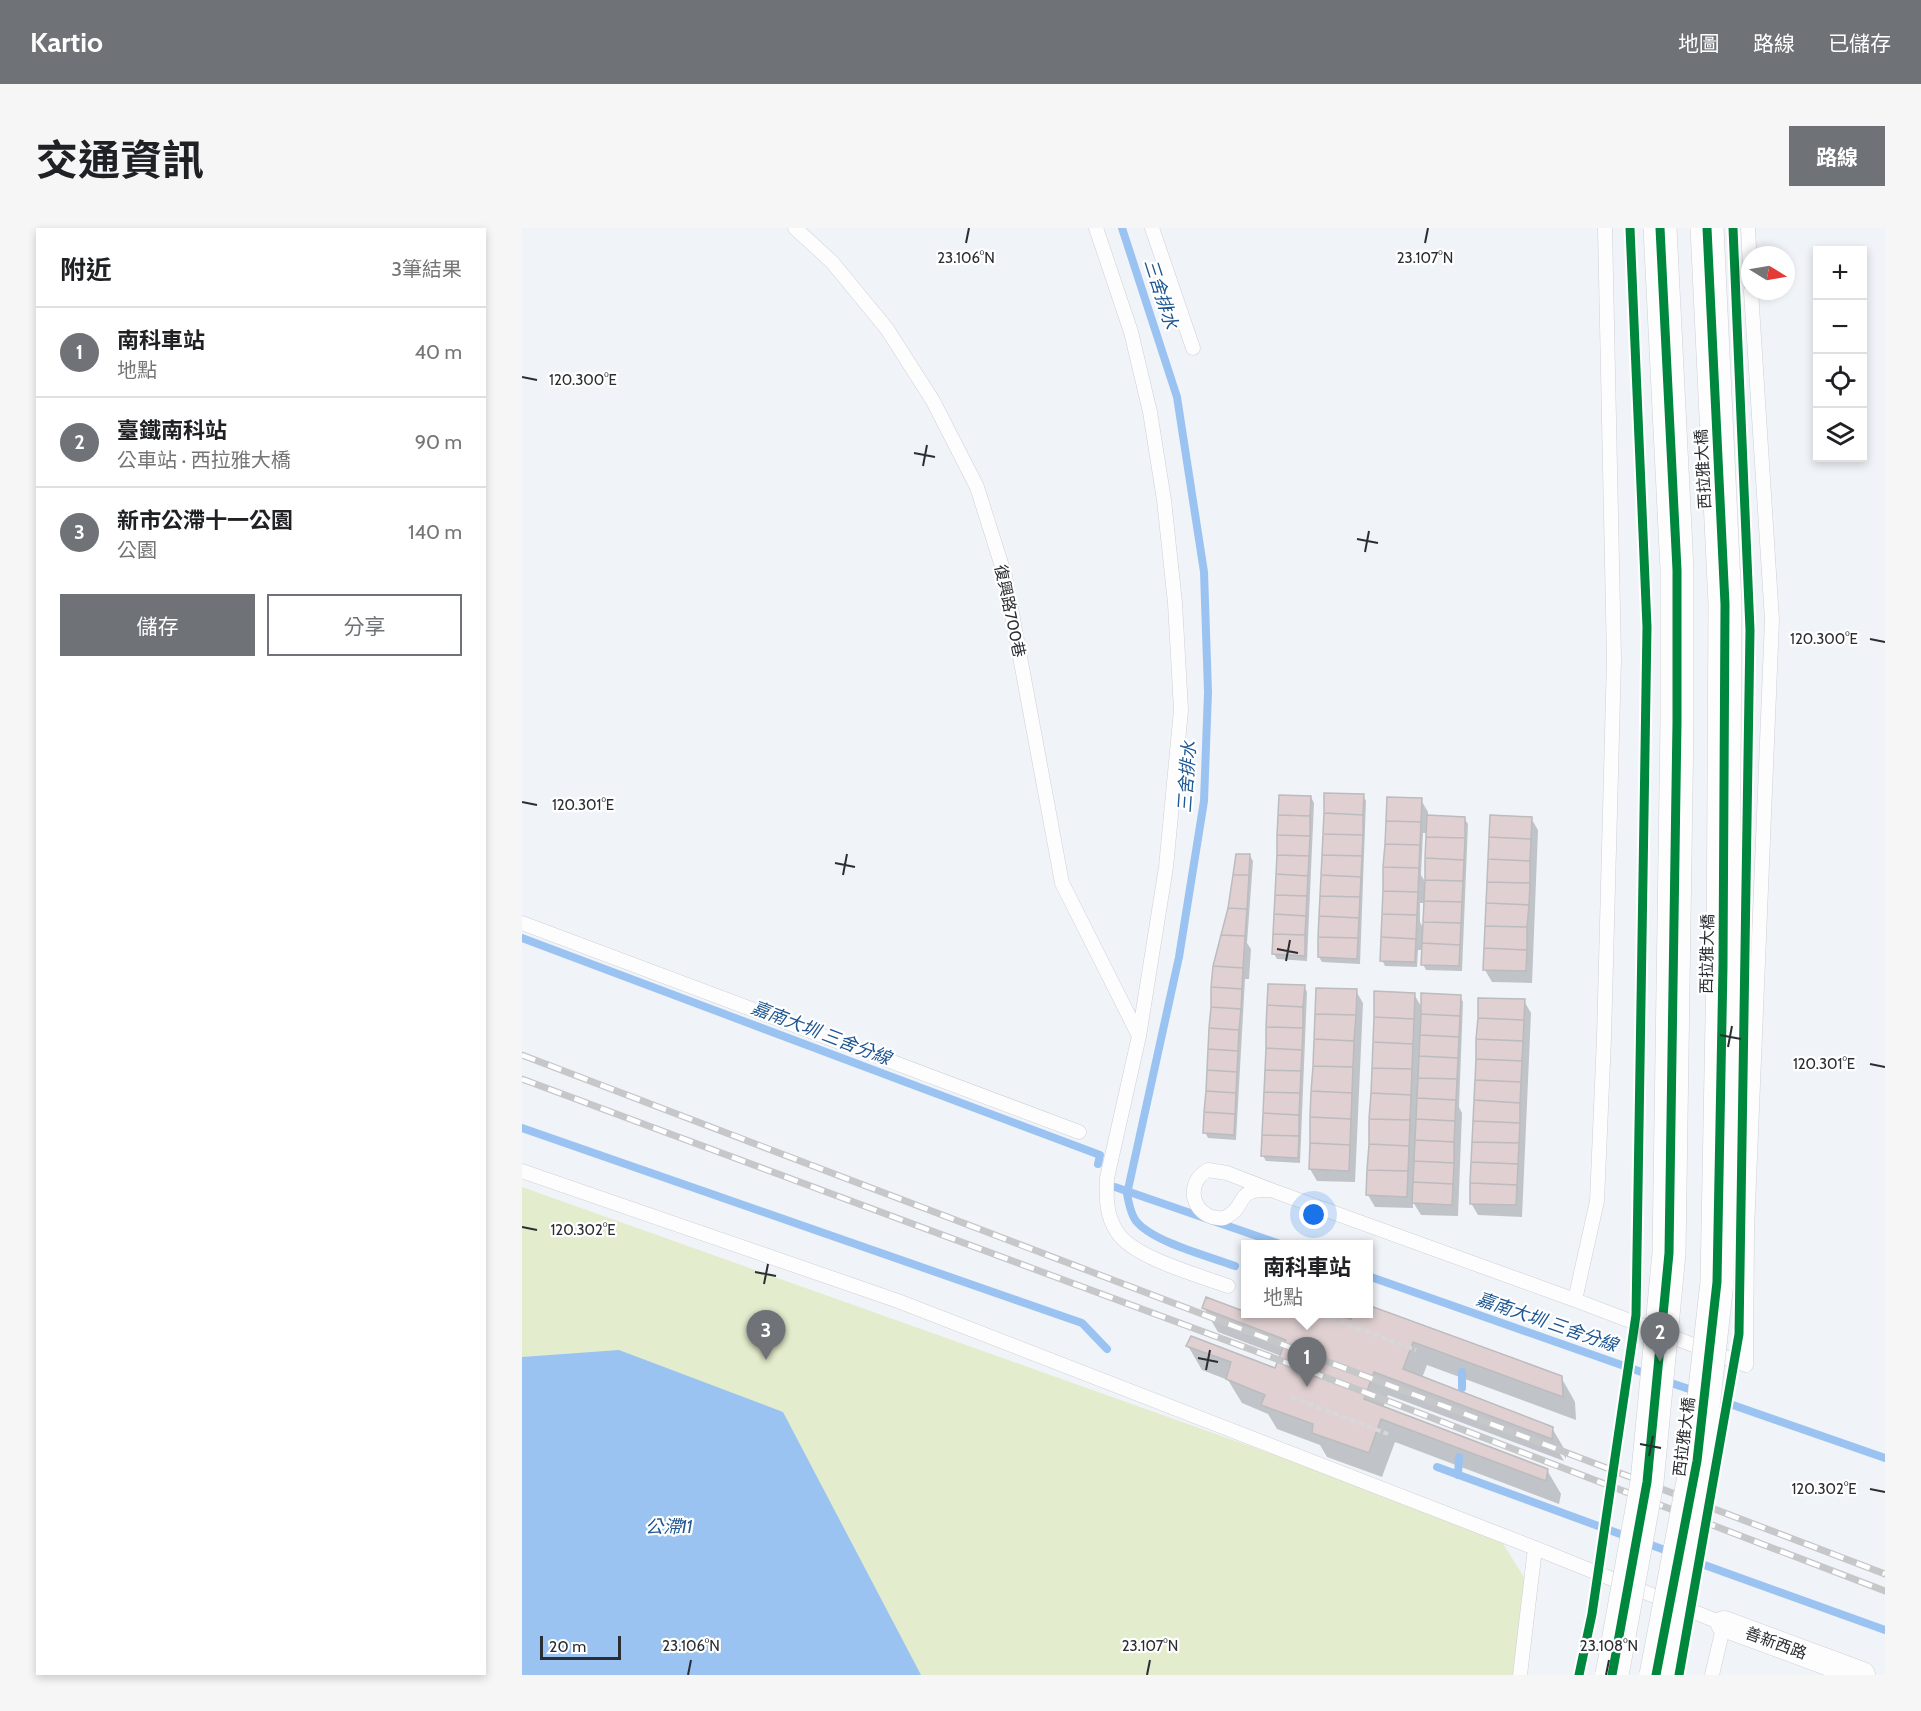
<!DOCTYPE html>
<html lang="zh-TW">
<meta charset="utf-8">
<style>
:root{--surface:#fff;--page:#f6f6f6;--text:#202124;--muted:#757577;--line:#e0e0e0;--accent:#6f7377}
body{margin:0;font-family:Cabin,"Noto Sans TC",sans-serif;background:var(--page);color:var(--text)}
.controls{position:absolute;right:18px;top:18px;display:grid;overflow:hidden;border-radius:0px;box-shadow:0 3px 9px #0003}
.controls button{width:54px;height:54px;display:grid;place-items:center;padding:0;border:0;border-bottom:2px solid var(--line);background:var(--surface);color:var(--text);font:30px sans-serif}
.compass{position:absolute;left:1219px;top:18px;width:54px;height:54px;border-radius:50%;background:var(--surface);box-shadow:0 3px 9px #0003;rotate:101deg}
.scale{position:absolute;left:18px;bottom:15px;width:81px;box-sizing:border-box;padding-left:6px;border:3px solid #2a2d31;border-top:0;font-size:16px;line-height:21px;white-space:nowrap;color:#2a2d31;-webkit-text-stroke:4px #fff;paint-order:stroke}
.you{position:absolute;left:792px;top:987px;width:21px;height:21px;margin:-15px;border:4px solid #fff;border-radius:50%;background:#1a73e8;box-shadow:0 0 0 9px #1a73e833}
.badge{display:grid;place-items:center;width:39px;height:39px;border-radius:50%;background:var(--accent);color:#fff;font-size:20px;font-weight:700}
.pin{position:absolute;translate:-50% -50px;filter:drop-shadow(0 2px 3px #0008)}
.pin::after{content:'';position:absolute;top:32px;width:21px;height:18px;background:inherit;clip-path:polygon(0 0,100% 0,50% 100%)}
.popup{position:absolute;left:719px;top:1012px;width:132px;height:78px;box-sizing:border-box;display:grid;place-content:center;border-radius:0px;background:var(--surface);filter:drop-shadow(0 2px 4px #0005);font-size:20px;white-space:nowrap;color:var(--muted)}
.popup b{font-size:22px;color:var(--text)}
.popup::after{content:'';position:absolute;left:50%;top:100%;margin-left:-12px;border:12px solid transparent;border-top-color:var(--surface)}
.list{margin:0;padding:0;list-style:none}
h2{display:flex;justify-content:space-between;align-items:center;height:78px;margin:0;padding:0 24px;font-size:26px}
h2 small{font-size:20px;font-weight:400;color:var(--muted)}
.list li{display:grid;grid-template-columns:39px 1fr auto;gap:18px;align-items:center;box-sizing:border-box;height:90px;padding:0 24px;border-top:2px solid var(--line)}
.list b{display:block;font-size:22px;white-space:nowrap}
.list p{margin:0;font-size:20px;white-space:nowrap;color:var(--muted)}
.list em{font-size:20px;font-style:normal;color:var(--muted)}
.actions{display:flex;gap:12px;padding:18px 24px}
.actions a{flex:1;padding:14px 0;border:2px solid var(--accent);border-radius:0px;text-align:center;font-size:21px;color:var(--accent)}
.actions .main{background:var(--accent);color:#fff}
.icon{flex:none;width:33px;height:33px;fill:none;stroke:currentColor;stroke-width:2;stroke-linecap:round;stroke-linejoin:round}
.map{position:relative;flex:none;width:1363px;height:1447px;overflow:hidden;border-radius:0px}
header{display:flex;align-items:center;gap:36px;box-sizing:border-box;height:84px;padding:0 30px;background:var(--accent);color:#fff}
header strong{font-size:28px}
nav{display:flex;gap:33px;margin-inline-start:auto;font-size:21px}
.intro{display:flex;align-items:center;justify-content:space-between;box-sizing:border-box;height:144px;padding:0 36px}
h1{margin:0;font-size:42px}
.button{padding:15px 27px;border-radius:0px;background:var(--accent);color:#fff;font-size:21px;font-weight:700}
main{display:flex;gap:36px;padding:0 36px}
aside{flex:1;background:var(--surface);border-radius:0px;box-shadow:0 3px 9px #0003}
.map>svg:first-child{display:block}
</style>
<header>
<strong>Kartio</strong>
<nav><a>地圖</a><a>路線</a><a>已儲存</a></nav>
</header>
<div class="intro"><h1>交通資訊</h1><a class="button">路線</a></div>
<main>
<aside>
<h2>附近<small>3筆結果</small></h2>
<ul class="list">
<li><span class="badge">1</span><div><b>南科車站</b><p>地點</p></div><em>40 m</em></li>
<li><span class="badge">2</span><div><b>臺鐵南科站</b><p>公車站 · 西拉雅大橋</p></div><em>90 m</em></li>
<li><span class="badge">3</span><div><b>新市公滯十一公園</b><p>公園</p></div><em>140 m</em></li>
</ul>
<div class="actions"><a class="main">儲存</a><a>分享</a></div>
</aside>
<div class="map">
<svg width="1363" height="1447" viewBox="0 0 1363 1447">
<rect width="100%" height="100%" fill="#f0f4f9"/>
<path fill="#e3eccc" d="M0,959l975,347 40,64 -18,77h-997z"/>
<path fill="#9bc3f2" d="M97,1122l164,62 138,263h-399v-318z"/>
<path fill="#0003" fill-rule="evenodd" d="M841,568l3,5 -6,163 -38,-2 -3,-5z
M789,569l3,6 -7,158 -30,-2 -3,-5z
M899,572l7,12v5l36,1 4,6 -6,147 -36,-1 -3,-6v-14h-5l-1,17 -32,-1 -3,-6zM901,605h5l-2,50 -5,-8zM898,675h5l-1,27 -4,-8z
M1009,590l7,12 -6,153 -40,-1 -7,-12z
M728,628l3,5 -6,82 4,6 -2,30h-4l-9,161 -28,-2 -3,-6z
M782,758l3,6 -7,171 -34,-2 -3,-5z
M834,763l7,12 -8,179 -38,-1 -7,-12z
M892,766l8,14 38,-12 3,6 -4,105 3,6 -4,103 -37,-1 -8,-13v6l-38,-1 -7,-12z
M1002,773l7,12 -9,204 -44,-2 -7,-12z
M685,1071l47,17 1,-2h73l24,7 2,-7h14l193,63 14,25 1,18 -149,-55 -5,13 130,50 14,24v7l-7,-13h-4l9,15 -176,-66 -5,13 164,62 14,24 -2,10 -164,-62 -13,35 -55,-20 -7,-12 -43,-16 -9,-15 -26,-11 -14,-23 -26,-10 -14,-24 88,24 5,-14 -63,-24 -14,-24z"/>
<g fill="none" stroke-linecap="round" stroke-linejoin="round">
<path stroke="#9bc3f2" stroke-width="8" d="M600,0l55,169 27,175 4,120 -4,109 -25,156 -52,237c2,9 3,19 9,27 17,21 72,35 99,45
M0,710l578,217 -2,9
M0,900l560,195 25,26
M593,959l165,57
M846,1048l282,99
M940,1144v16
M1143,1153l33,11
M1188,1169l175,61
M915,1239l194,71
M936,1247l1,-18
M1121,1314l30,11
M1163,1330l200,72"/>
</g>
<path fill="#e0d0d1" stroke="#bcbbbe" stroke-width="1.5" d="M802,565l40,1 -1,21 -39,-2z
M757,567l32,1 -1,20 -32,-1z
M865,569l35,1 -1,24 -35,-1z
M802,585l39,2v20l-40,-1z
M756,587l32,1v20l-33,-1z
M905,587l38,2v21l-39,-1z
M968,587l42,2 -1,22 -42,-2z
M864,593l35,1 -1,23 -35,-1z
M801,606l40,1 -1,21 -40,-1z
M755,607l33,1 -1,20 -32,-1z
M904,609l39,1 -1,22 -39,-2z
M967,609l42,2 -1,22 -42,-2z
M863,616l35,1 -1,23 -36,-1z
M714,626h14l-1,21h-16z
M755,627l32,1 -1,20 -32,-2z
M800,627l40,1 -1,21 -40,-2z
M903,630l39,2 -1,21 -38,-1z
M966,631l42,2v22l-43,-1z
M861,639l36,1 -1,24 -35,-1z
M754,646l32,2 -1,20 -32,-1z
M711,647h16l-2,34 -19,-1z
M799,647l40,2 -1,20 -40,-1z
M903,652l38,1 -1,21 -38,-1z
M965,654l43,1 -1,22 -43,-2z
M861,663l35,1 -1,23 -35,-1z
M753,667l32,1 -1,20 -32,-2z
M798,668l40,1 -1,21 -40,-2z
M902,673l38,1 -1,21 -38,-1z
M964,675l43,2 -2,22 -42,-1z
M706,680l19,1 -2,27 -24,-1z
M752,686l32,2 -1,19 -32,-1z
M860,686l35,1 -1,24 -35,-2z
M797,688l40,2 -1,20 -40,-1z
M901,694l38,1 -1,22 -38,-2z
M963,698l42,1v23l-43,-2z
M751,706l32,1v21l-33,-2z
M699,707l24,1 -2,32 -30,-2z
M796,709l40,1 -1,21 -39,-2z
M859,709l35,2 -1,23 -35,-1z
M900,715l38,2 -1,21 -38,-1z
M962,720l43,2 -1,21 -43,-1z
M691,738l30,2 -1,21 -31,-2z
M746,756l37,1 -2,22 -36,-2z
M689,759l31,2 -1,20 -30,-2z
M794,760l41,1 -1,26 -41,-1z
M852,763l41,2 -1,26 -40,-2z
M899,765l40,2 -1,21 -39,-2z
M956,770l47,1 -1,21 -46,-2z
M745,777l36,2v21l-37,-1z
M689,779l30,2 -2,21 -30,-2z
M793,786l41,1 -2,26 -40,-2z
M899,786l39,2 -1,21 -39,-2z
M852,789l40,2 -1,25 -40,-2z
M956,790l46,2 -1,21 -47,-2z
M744,799l37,1 -1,22 -36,-2z
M687,800l30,2 -1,21 -30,-2z
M898,807l39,2 -1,21 -39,-2z
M792,811l40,2 -1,26 -40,-1z
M954,811l47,2 -1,20 -46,-2z
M851,814l40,2 -1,25 -40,-1z
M744,820l36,2 -1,21 -36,-1z
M686,821l30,2 -1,21 -30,-2z
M897,828l39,2 -1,21 -39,-1z
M954,831l46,2 -1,21 -46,-2z
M791,838l40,1 -1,26 -41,-2z
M850,840l40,1 -1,26 -40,-2z
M685,842l30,2 -1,21 -30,-2z
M743,842l36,1 -1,22 -36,-1z
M896,850l39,1 -1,21 -39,-2z
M953,852l46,2 -1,21 -46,-3z
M684,863l30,2 -1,21 -31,-2z
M789,863l41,2 -1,26 -41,-2z
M742,864l36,1 -1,22 -36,-2z
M849,865l40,2 -1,25 -41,-1z
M895,870l39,2 -1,21 -39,-2z
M952,872l46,3v20l-47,-2z
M682,884l31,2 -1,21 -31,-2z
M741,885l36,2v21l-37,-1z
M788,889l41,2 -1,26 -40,-2z
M847,891l41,1 -1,26 -40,-2z
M894,891l39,2 -1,21 -39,-2z
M951,893l47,2 -1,20 -47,-1z
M740,907l37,1 -1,22 -37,-2z
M893,912l39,2v21l-40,-2z
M950,914l47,1 -1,21 -47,-2z
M788,915l40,2 -1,26 -40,-2z
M847,916l40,2 -1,25 -41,-1z
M892,933l40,2 -1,21 -40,-2z
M949,934l47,2 -1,21 -47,-2z
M845,942l41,1 -1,26 -41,-2z
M891,954l40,2 -1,21 -40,-2z
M948,955l47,2 -1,20 -46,-1z
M684,1069l40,15v2h87l18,5 2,-5h15v-9l194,71 1,21 -150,-55 -10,27 150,58 -1,12 -178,-67 -10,27 184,70 -2,12 -165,-62 -12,34 -57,-20 1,-9 -52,-19 4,-10 -39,-16 5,-17 -45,-16 5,-10 84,32 11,-28 -84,-32z"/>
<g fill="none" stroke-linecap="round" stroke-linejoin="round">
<g stroke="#cdd0d5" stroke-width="15">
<path id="lane" d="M273,0l37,34 55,67 46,72 44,86 28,89 57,307 77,153
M574,0l35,104 19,80 14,88 11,103 6,107 -15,157 -27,169 -32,142c-1,19 -1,37 10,54 17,26 81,43 111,54
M630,0l41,120
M1226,0l2,40
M0,695l557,209
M686,942l19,3 44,17c-40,-1 -21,16 -47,28 -30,3 -42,-34 -16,-48z
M0,943l376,130 637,247 189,76 -12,51
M749,962l304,110 171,65 1,-135 25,-610 -21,-329
M1053,1072l22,-99 7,-163 10,-379 -9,-431
M998,1447l15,-127"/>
</g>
<g stroke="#cdd0d5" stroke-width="27">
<path id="street" d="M1202,1396l138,51"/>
</g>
<path stroke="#d7d8da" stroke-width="4" stroke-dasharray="6 3" stroke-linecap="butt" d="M800,1087l94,35
M769,1169l97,37"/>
<use href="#lane" stroke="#fdfdfe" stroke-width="14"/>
<use href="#street" stroke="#fdfdfe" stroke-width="26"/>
<g stroke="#c6c7c9" stroke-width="7">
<path id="rail" d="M0,827l1363,519
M0,851l795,295 568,217"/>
</g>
<use href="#rail" stroke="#fff" stroke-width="4.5" stroke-dasharray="14" stroke-linecap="butt"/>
<g stroke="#cdd0d5" stroke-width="34" stroke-linecap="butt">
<path id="secondary-bridge" d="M1090,1447l35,-193 22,-229 8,-531v-152l-17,-342
M1134,1447l41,-214 20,-179 6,-316 2,-362 -18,-376"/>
</g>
<use href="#secondary-bridge" stroke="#fdfdfe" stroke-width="33"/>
<g stroke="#fff" stroke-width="13">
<path id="cycleway" d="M1057,1447l13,-61 44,-299 11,-688 -17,-399
M1090,1447l35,-193 22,-229 8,-531v-152l-17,-342
M1134,1447l41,-214 20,-179 6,-316 2,-362 -18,-376
M1157,1447l60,-341 11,-704 -17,-402"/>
</g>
<use href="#cycleway" stroke="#00873e" stroke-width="9"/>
</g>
<path fill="none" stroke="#2a2d31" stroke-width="2" d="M444,15l3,-15M903,15l3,-15M0,149l15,3M392,225l21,4M401,238l4,-21M835,311l21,4M843,324l4,-21M1348,411l15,3M0,574l15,3M313,635l20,4M321,647l4,-21M755,721l21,4M764,733l4,-21M1198,807l21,4M1206,819l4,-21M1348,836l15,3M0,999l15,3M233,1044l21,4M242,1056l4,-20M676,1130l20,4M684,1142l4,-20M1118,1216l21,4M1127,1228l4,-20M1348,1261l15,3M166,1447l3,-15M625,1447l3,-15M1084,1447l3,-15"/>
<g text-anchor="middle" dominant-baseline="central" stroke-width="4.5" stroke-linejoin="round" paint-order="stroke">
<g font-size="16" fill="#2a2d31" stroke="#fff">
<text transform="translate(1181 241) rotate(-93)">西拉雅大橋</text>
<text transform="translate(488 383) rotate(78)">復興路700巷</text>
<text transform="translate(1185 726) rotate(-89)">西拉雅大橋</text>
<text transform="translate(1162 1209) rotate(-83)">西拉雅大橋</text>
<text transform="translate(1254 1415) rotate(20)">善新西路</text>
</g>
<g font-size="18" font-style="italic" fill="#1f5792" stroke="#fff">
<text transform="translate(639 66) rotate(72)">三舍排水</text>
<text transform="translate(665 549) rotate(-86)">三舍排水</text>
<text transform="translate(299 805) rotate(21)">嘉南大圳 三舍分線</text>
<text transform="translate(1025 1094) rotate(19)">嘉南大圳 三舍分線</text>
<text x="147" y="1299">公滯11</text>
</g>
</g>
<g font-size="15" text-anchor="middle" fill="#2a2d31" stroke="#fff" stroke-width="4.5" stroke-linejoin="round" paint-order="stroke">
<text x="444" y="35">23.106°N</text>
<text x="903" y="35">23.107°N</text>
<text x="61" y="157">120.300°E</text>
<text x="1302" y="416">120.300°E</text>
<text x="61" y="582">120.301°E</text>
<text x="1302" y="841">120.301°E</text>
<text x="61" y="1007">120.302°E</text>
<text x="1302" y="1266">120.302°E</text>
<text x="169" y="1423">23.106°N</text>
<text x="628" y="1423">23.107°N</text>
<text x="1087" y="1423">23.108°N</text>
</g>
</svg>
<div class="controls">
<button>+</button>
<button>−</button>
<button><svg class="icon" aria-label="locate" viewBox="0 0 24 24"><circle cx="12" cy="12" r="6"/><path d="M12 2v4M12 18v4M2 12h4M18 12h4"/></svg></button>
<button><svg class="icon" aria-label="layers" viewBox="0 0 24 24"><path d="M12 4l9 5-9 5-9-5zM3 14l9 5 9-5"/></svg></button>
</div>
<svg class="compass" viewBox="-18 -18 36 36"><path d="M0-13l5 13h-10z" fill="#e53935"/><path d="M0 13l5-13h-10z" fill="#757577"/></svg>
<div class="scale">20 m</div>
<div class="you"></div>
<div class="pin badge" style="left:785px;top:1159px">1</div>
<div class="popup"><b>南科車站</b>地點</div>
<div class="pin badge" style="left:1138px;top:1134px">2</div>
<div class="pin badge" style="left:244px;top:1132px">3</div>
</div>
</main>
